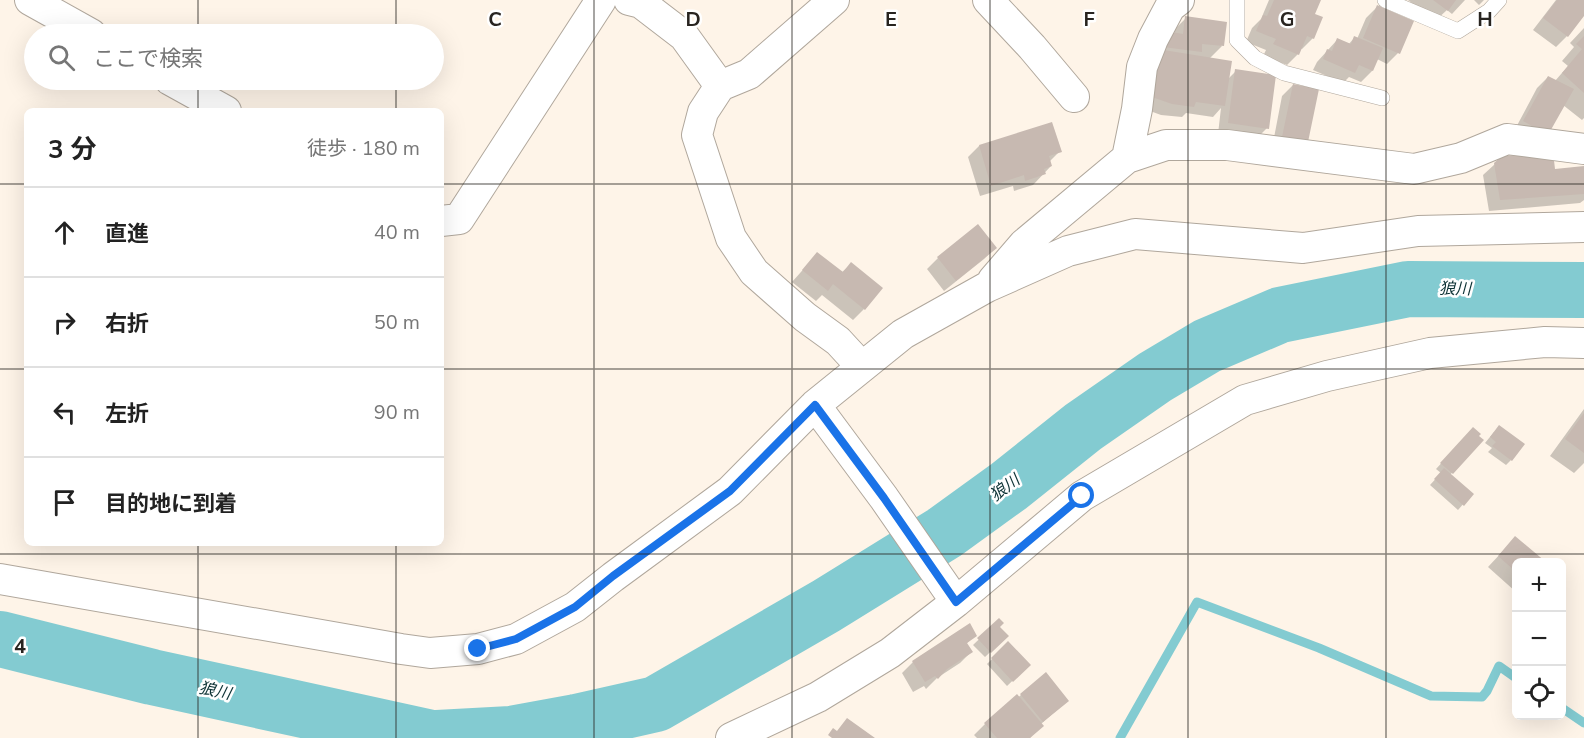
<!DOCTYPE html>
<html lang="ja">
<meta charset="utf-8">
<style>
:root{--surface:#fff;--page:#f6f6f6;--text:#222;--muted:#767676;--line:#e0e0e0}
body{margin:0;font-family:"Nunito Sans","Noto Sans JP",sans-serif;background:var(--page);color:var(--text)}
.controls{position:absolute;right:18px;bottom:18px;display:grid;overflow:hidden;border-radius:9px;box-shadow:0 6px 24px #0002}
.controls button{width:54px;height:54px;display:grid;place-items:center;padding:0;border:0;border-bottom:2px solid var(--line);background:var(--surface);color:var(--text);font:30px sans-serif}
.stop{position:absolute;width:18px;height:18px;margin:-14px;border:4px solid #1a73e8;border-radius:50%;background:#fff}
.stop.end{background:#1a73e8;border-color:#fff;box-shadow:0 2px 6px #0008}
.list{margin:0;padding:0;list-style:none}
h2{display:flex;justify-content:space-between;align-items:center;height:78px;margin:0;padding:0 24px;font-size:26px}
h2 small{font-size:20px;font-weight:400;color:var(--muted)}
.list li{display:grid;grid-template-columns:39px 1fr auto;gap:18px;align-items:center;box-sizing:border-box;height:90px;padding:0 24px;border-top:2px solid var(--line)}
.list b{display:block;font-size:22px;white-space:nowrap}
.list em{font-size:20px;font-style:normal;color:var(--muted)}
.icon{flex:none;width:33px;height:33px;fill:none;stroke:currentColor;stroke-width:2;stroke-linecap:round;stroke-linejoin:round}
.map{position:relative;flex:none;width:1584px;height:738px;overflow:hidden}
.search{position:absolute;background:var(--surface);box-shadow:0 6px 24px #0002;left:24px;top:24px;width:420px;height:66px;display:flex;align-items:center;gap:15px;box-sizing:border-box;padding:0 21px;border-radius:33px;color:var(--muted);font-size:22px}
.panel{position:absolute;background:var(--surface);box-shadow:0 6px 24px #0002;left:24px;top:108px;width:420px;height:438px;border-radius:9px}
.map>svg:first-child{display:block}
</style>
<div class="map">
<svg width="1584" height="738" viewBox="0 0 1584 738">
<rect width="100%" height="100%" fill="#fef4e8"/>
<path fill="#0003" d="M1269,0h50l-6,15v23l-11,11 -2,-1 -2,6 -11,11 -24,-9 3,-6 -20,-8 6,-14 9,-9z
M1408,0h57l-13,14 -5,-4 -12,11z
M1474,0h10l-5,5z
M1556,0h28v13l-17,23 -11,11 -23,-17z
M1377,7l21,46 -11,11 -10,-5 -5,12 -11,11 -12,-5 -6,6 -30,-13 4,-8 20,-22 11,5 7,-8 2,2 9,-21z
M1186,18l36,28 -13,13 19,20 8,-8 31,57 -11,11 -38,-5 3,-26 -8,9 -27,-4 -4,4 -21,-2 -22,-8 8,-45 27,-28 1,-5z
M1584,28v90l-2,2 -19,-15 -16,29 -34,-1 24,-45 11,-11 7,4 13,-15 -6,-5 12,-14 -4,-4z
M1293,85l14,56 -35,7 10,-52z
M979,146l81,5 -11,11 2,4 -18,19 -19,6 -1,-5 -33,10 -12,-39z
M1495,164l59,7 30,-3v32l-4,3 -91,8 -6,-36z
M995,248l-11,11 -40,32 -17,-22 11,-11z
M817,254l24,19 10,-9 13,45 -11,11 -31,-25 -6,6 -24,-19z
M1584,409v54l-10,10 -24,-17z
M1494,432l17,28 -5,5 -18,-13 4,-4 -7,-5z
M1468,434l14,6 -32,35 22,19 -14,16 -28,-25 11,-12 -5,-4z
M1515,538l29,24h-28v30l-28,-25z
M999,620l-1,7 9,9 -22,21 -12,-12z
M969,626l6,9 -9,9 5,8 -11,11 -23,15 -11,11 -2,-3 -11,6 -11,-19 11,-11z
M1008,643l21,22 -22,21 -20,-22z
M1046,675l21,26 -26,23 -11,14h-53l-3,-3 11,-11z"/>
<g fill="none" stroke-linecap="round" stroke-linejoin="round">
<path stroke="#83cbd1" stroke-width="9" d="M1562,708l22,15
M1120,738l77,-136 122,46 112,48 51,1 5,-6 12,-25 17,12"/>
<path stroke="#83cbd1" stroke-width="56" d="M0,639l152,38 280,61
M437,738l74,-4 65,-12 80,-18 170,-98 118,-73 65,-47 74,-59 72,-50 52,-31 73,-31 128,-26 176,1"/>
</g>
<path fill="#c7b9b1" d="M1274,0h47l-6,14 8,3 -9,22 -7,-3 -8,19 -26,-11 3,-5 -20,-8 7,-16 4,1z
M1433,0h23l-8,11z
M1557,0h27v16l-16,21 -25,-19z
M1377,5l37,16 -14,33 -37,-16z
M1185,16l42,6 -3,24 -22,-2v8l-39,-5 2,-16 18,3z
M1354,36l29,12 -10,23 -14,-6 -4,8 -32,-14 4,-10 5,2 5,-13 14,6z
M1584,36v57l-22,-20 20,-24 -6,-5z
M1157,49l75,12 -7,45 -29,-4 -2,5 -22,-3 -23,-8z
M1235,69l41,6 -7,54 -41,-6z
M1548,76l26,13 -26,46 -25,-14z
M1293,84l26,5 -11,53 -26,-5z
M1052,122l10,30 -13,4 3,10 -8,3 2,5 -21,7 -1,-6 -33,11 -12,-41z
M1553,152l2,17 29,-3v28l-84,6 -6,-37 8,-7z
M978,224l19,24 -41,33 -19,-24z
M817,252l26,20 8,-10 32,26 -18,22 -32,-26 -5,7 -26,-21z
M1584,413v40l-19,-14z
M1499,425l26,19 -13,17 -20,-15 4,-4 -6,-5z
M1473,427l8,7 -2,2 5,4 -31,34 -13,-11z
M1444,468l30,26 -10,12 -30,-27z
M1515,536l31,26h-30v10l-18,-16z
M999,618l5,5 -4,4 9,9 -18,17 -14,-15z
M970,623l7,13 -10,7 6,9 -26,17 -9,10 -3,-3 -10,6 -13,-21z
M1008,641l23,24 -18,17 -22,-24z
M1046,672l23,29 -26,21 -23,-28z
M1017,694l27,32 -14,12h-33l-13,-15z
M847,718l28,20h-43l-4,-3 5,-7 4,3z"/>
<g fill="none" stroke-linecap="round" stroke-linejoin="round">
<g stroke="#b0a79c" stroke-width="16">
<path id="service" d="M1237,0v40l18,18 29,15 98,25
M1385,0l73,31 31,-20 10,-11"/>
</g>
<g stroke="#b0a79c" stroke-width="32">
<path id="minor" d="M30,0l61,34
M629,0l12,3 43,33 36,50
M834,0l-85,74 -29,12 -17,26 -6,23 34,103 23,34 51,45 33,24 24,26
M988,0l44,47 42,50
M170,80l56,31
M1127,158l10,-49 5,-42 11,-28 17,-32 9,-7
M441,221l18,-2 142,-219
M993,280l31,-36 103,-86 39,-13h61l187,24 47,-11 46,-19 77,10
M815,405l69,93 72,104
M0,579l401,70 29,4 48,-4 38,-10 59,-32 38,-30 117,-86 85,-86 88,-71 84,-47 81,-36 67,-17 168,14 115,-17 166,-4
M731,738l87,-41 72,-44 66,-51 126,-106 163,-96 82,-24 103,-23 115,-11 39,1"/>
</g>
<use href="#service" stroke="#fff" stroke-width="15"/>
<use href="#minor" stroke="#fff" stroke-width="30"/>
</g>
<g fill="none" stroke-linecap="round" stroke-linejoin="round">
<path stroke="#1a73e8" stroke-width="8" d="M478,649l38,-10 59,-32 38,-31 117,-85 85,-86 69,93 72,104 126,-106"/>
</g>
<path fill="none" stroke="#282420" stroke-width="1.5" stroke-opacity="0.55" d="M198,0v34M396,0v34M594,0v738M792,0v738M990,0v738M1188,0v738M1386,0v738M198,80v31M396,80v31M0,184h27M441,184h1143M0,369h27M441,369h1143M198,543v195M396,543v195M0,554h1584"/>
<g text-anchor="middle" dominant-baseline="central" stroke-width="5" stroke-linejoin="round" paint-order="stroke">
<g font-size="16" font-style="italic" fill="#0c3134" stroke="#fff">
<text transform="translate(1455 289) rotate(1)">狼川</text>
<text transform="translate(1005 488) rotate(-37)">狼川</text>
<text transform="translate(215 691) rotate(12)">狼川</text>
</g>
</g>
<g font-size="20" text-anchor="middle" font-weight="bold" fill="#282420" stroke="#fff" stroke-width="5" stroke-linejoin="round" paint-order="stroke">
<text x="495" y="26">C</text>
<text x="693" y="26">D</text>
<text x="891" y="26">E</text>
<text x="1089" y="26">F</text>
<text x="1287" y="26">G</text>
<text x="1485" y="26">H</text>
<text x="20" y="653">4</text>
</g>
</svg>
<div class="controls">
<button>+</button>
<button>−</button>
<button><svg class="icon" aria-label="locate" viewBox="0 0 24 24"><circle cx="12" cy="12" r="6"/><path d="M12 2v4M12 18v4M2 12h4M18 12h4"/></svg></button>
</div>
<div class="stop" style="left:1082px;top:496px"></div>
<div class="stop end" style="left:478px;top:649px"></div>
<div class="search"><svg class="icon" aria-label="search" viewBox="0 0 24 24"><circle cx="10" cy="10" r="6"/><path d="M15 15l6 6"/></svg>ここで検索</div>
<section class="panel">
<h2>3 分<small>徒歩 · 180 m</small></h2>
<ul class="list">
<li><svg class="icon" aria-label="ahead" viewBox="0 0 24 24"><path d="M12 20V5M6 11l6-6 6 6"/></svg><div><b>直進</b></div><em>40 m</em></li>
<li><svg class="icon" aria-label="right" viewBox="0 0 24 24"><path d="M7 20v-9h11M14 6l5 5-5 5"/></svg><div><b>右折</b></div><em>50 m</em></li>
<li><svg class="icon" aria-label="left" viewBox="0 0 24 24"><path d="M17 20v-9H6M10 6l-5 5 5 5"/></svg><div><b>左折</b></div><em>90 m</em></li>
<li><svg class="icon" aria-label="arrive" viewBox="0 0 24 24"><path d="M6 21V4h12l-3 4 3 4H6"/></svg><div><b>目的地に到着</b></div></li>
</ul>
</section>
</div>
